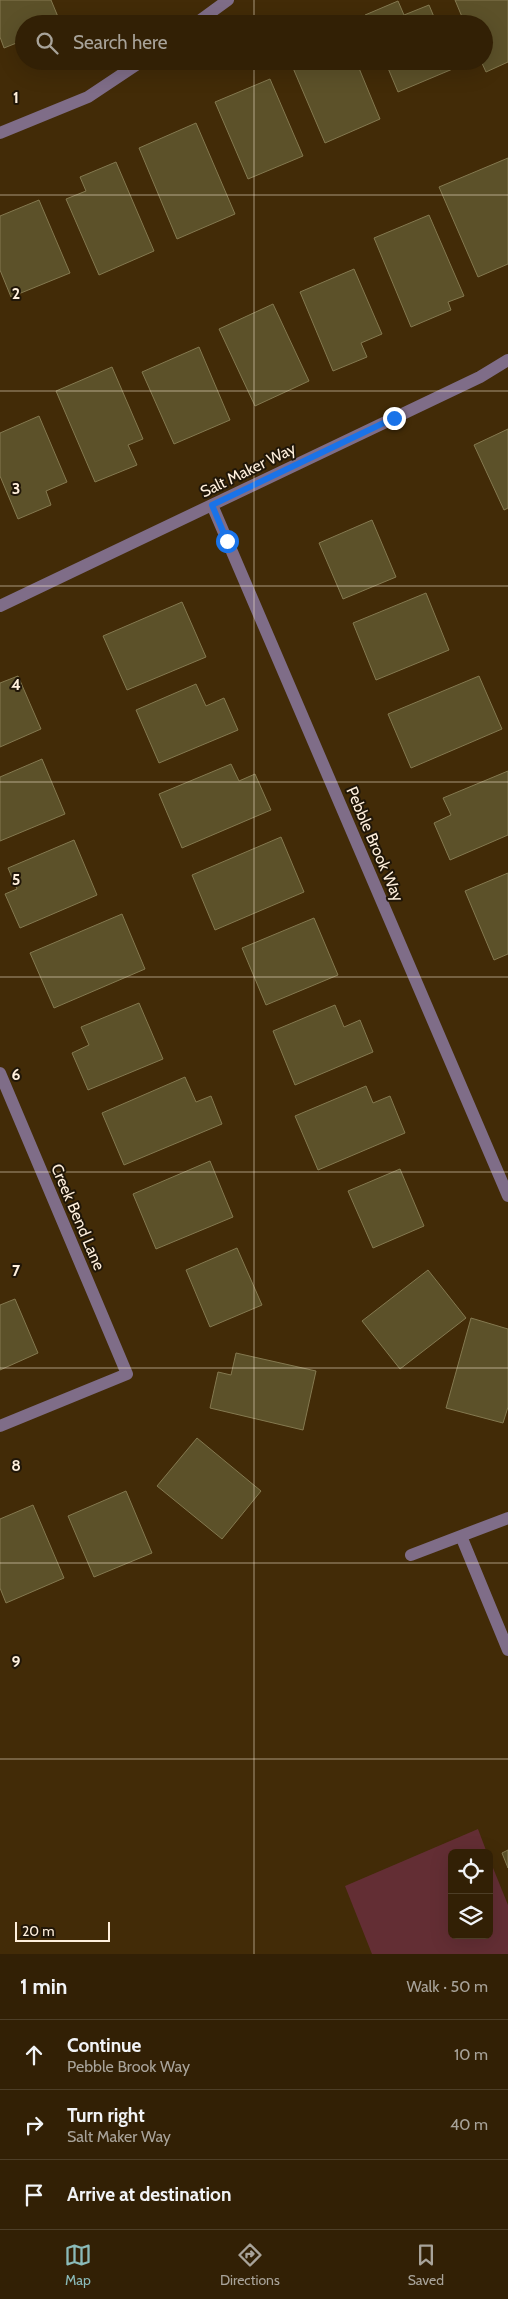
<!DOCTYPE html>
<meta charset="utf-8">
<style>
:root{--surface:#322005;--page:#3d2d13;--text:#f1f3f6;--muted:#a8a39a;--line:#4d3e27;--accent:#8bbbb9}
body{margin:0;font-family:Cabin,sans-serif;background:var(--page);color:var(--text)}
.controls{position:absolute;right:15px;bottom:15px;display:grid;overflow:hidden;border-radius:8px;box-shadow:0 5px 20px #0002}
.controls button{width:45px;height:45px;display:grid;place-items:center;padding:0;border:0;border-bottom:1px solid var(--line);background:var(--surface);color:var(--text);font:25px sans-serif}
.scale{position:absolute;left:15px;bottom:12px;width:95px;box-sizing:border-box;padding-left:5px;border:2px solid #fff0dd;border-top:0;font-size:14px;line-height:18px;white-space:nowrap;color:#fff0dd;-webkit-text-stroke:4px #201608;paint-order:stroke}
.stop{position:absolute;width:15px;height:15px;margin:-11px;border:4px solid #1a73e8;border-radius:50%;background:#fff}
.stop.end{background:#1a73e8;border-color:#fff;box-shadow:0 1px 5px #0008}
.list{margin:0;padding:0;list-style:none}
h2{display:flex;justify-content:space-between;align-items:center;height:65px;margin:0;padding:0 20px;font-size:21px}
h2 small{font-size:16px;font-weight:400;color:var(--muted)}
.list li{display:grid;grid-template-columns:32px 1fr auto;gap:15px;align-items:center;box-sizing:border-box;height:70px;padding:0 20px;border-top:1px solid var(--line)}
.list b{display:block;font-size:19px;white-space:nowrap}
.list p{margin:0;font-size:16px;white-space:nowrap;color:var(--muted)}
.list em{font-size:16px;font-style:normal;color:var(--muted)}
.icon{flex:none;width:28px;height:28px;fill:none;stroke:currentColor;stroke-width:2;stroke-linecap:round;stroke-linejoin:round}
.map{position:relative;flex:none;width:508px;height:1954px;overflow:hidden}
.search{position:absolute;background:var(--surface);box-shadow:0 5px 20px #0002;left:15px;right:15px;top:15px;height:55px;display:flex;align-items:center;gap:12px;box-sizing:border-box;padding:0 18px;border-radius:28px;color:var(--muted);font-size:19px}
.sheet{height:275px;background:var(--surface)}
nav{display:flex;justify-content:space-around;align-items:center;box-sizing:border-box;height:70px;border-top:1px solid var(--line);background:var(--surface);font-size:14px;color:var(--muted)}
nav a{display:grid;justify-items:center;gap:2px}
nav .on{color:var(--accent)}
.map>svg:first-child{display:block}
</style>
<div class="map">
<svg width="508" height="1954" viewBox="0 0 508 1954">
<rect width="100%" height="100%" fill="#422b07"/>
<path fill="#632e34" d="M478,1829l9,24h-35v82h37v-77l19,47v49h-136l-27,-68z"/>
<path fill="#5c5129" stroke="#847950" d="M0,0h51l10,24h-37v16l-20,8 -4,-11z
M455,0h53v62l-22,10 -5,-11h3v-37h-19z
M398,1l6,14 25,-10 8,19h-68l-4,-9z
M290,61h66l24,58 -55,24z
M385,61h67l3,7 -57,24z
M270,79l33,77 -55,23 -33,-77z
M196,123l39,91 -58,25 -38,-91z
M508,158v106l-30,13 -39,-90z
M116,162l38,89 -55,24 -33,-76 20,-8 -6,-14z
M39,200l31,73 -59,24 -11,-27v-54z
M429,215l35,81 -16,6 3,8 -40,17 -37,-89z
M354,269l28,65 -21,9 6,14 -34,14 -33,-79z
M273,304l36,77 -54,25 -36,-77z
M199,347l31,73 -56,24 -32,-72z
M112,367l31,72 -15,6 9,20 -42,17 -39,-91z
M39,416l28,66 -21,9 5,14 -33,14 -18,-43v-43z
M508,429v79l-4,2 -30,-65z
M372,520l24,57 -53,22 -24,-56z
M426,593l23,57 -73,30 -23,-57z
M182,602l24,55 -79,33 -24,-54z
M18,676l23,53 -41,18v-64z
M479,676l23,53 -91,39 -23,-54z
M196,684l10,22 18,-8 14,32 -79,33 -23,-53z
M42,759l23,55 -65,27v-64z
M231,764l8,17 16,-7 16,36 -89,38 -23,-54z
M508,771v64l-58,25 -16,-37 17,-8 -8,-17z
M281,837l23,55 -89,38 -23,-55z
M74,840l23,55 -77,33 -15,-34 12,-5 -9,-21z
M508,873v81l-14,6 -29,-69z
M122,914l23,55 -91,39 -24,-55z
M314,918l24,57 -72,30 -24,-57z
M139,1003l24,56 -75,31 -16,-37 17,-8 -8,-18z
M335,1005l9,22 16,-7 13,32 -78,33 -22,-54z
M185,1077l11,25 15,-6 11,28 -98,41 -22,-52z
M366,1086l7,17 17,-7 15,37 -87,37 -23,-54z
M210,1161l23,56 -77,32 -23,-55z
M400,1169l24,57 -51,22 -25,-57z
M237,1248l25,57 -52,22 -24,-57z
M428,1270l38,48 -66,51 -38,-48z
M15,1299l23,54 -38,17v-65z
M471,1318l37,11v78l-5,16 -57,-15z
M236,1353l80,18 -13,59 -93,-22 8,-36 13,3z
M197,1438l64,53 -39,48 -65,-53z
M126,1491l26,62 -58,24 -26,-61z
M33,1505l31,73 -58,25 -6,-15v-69z
M508,1850v18l-6,-15z"/>
<g fill="none" stroke-linecap="round" stroke-linejoin="round">
<path stroke="#7f6d88" stroke-width="12" d="M461,1536l47,114
M411,1555l97,-37"/>
<path stroke="#7f6d88" stroke-width="12" d="M195,24l33,-24
M0,133l88,-36 54,-36
M212,505l296,691
M0,606l480,-229 28,-17
M0,1073l127,301 -127,52"/>
</g>
<g fill="none" stroke-linecap="round" stroke-linejoin="round">
<path stroke="#1a73e8" stroke-width="6" d="M227,541l-15,-36 182,-87"/>
</g>
<path fill="none" stroke="#fff0dd" stroke-width="1" stroke-opacity="0.55" d="M254,0v24M254,61v1893M0,195h508M0,391h508M0,586h508M0,782h508M0,977h508M0,1172h508M0,1368h508M0,1563h508M0,1759h508"/>
<g text-anchor="middle" dominant-baseline="central" stroke-width="4" stroke-linejoin="round" paint-order="stroke">
<g font-size="16" fill="#fff0dd" stroke="#201608">
<text transform="translate(248 470) rotate(-26)">Salt Maker Way</text>
<text transform="translate(375 844) rotate(67)">Pebble Brook Way</text>
<text transform="translate(78 1217) rotate(67)">Creek Bend Lane</text>
</g>
</g>
<g font-size="16" text-anchor="middle" font-weight="bold" fill="#fff0dd" stroke="#201608" stroke-width="4" stroke-linejoin="round" paint-order="stroke">
<text x="16" y="103">1</text>
<text x="16" y="299">2</text>
<text x="16" y="494">3</text>
<text x="16" y="690">4</text>
<text x="16" y="885">5</text>
<text x="16" y="1080">6</text>
<text x="16" y="1276">7</text>
<text x="16" y="1471">8</text>
<text x="16" y="1667">9</text>
</g>
</svg>
<div class="controls">
<button><svg class="icon" aria-label="locate" viewBox="0 0 24 24"><circle cx="12" cy="12" r="6"/><path d="M12 2v4M12 18v4M2 12h4M18 12h4"/></svg></button>
<button><svg class="icon" aria-label="layers" viewBox="0 0 24 24"><path d="M12 4l9 5-9 5-9-5zM3 14l9 5 9-5"/></svg></button>
</div>
<div class="scale">20 m</div>
<div class="stop" style="left:227px;top:541px"></div>
<div class="stop end" style="left:394px;top:418px"></div>
<div class="search"><svg class="icon" aria-label="search" viewBox="0 0 24 24"><circle cx="10" cy="10" r="6"/><path d="M15 15l6 6"/></svg>Search here</div>
</div>
<section class="sheet">
<h2>1 min<small>Walk · 50 m</small></h2>
<ul class="list">
<li><svg class="icon" aria-label="ahead" viewBox="0 0 24 24"><path d="M12 20V5M6 11l6-6 6 6"/></svg><div><b>Continue</b><p>Pebble Brook Way</p></div><em>10 m</em></li>
<li><svg class="icon" aria-label="right" viewBox="0 0 24 24"><path d="M7 20v-9h11M14 6l5 5-5 5"/></svg><div><b>Turn right</b><p>Salt Maker Way</p></div><em>40 m</em></li>
<li><svg class="icon" aria-label="arrive" viewBox="0 0 24 24"><path d="M6 21V4h12l-3 4 3 4H6"/></svg><div><b>Arrive at destination</b></div></li>
</ul>
</section>
<nav>
<a class="on"><svg class="icon" aria-label="map" viewBox="0 0 24 24"><path d="M3 6l6-2 6 2 6-2v14l-6 2-6-2-6 2zM9 4v14M15 6v14"/></svg>Map</a>
<a><svg class="icon" aria-label="directions" viewBox="0 0 24 24"><path d="M12 3l9 9-9 9-9-9zM9 14v-3h6M13 9l2 2-2 2"/></svg>Directions</a>
<a><svg class="icon" aria-label="saved" viewBox="0 0 24 24"><path d="M7 4h10v16l-5-4-5 4z"/></svg>Saved</a>
</nav>
